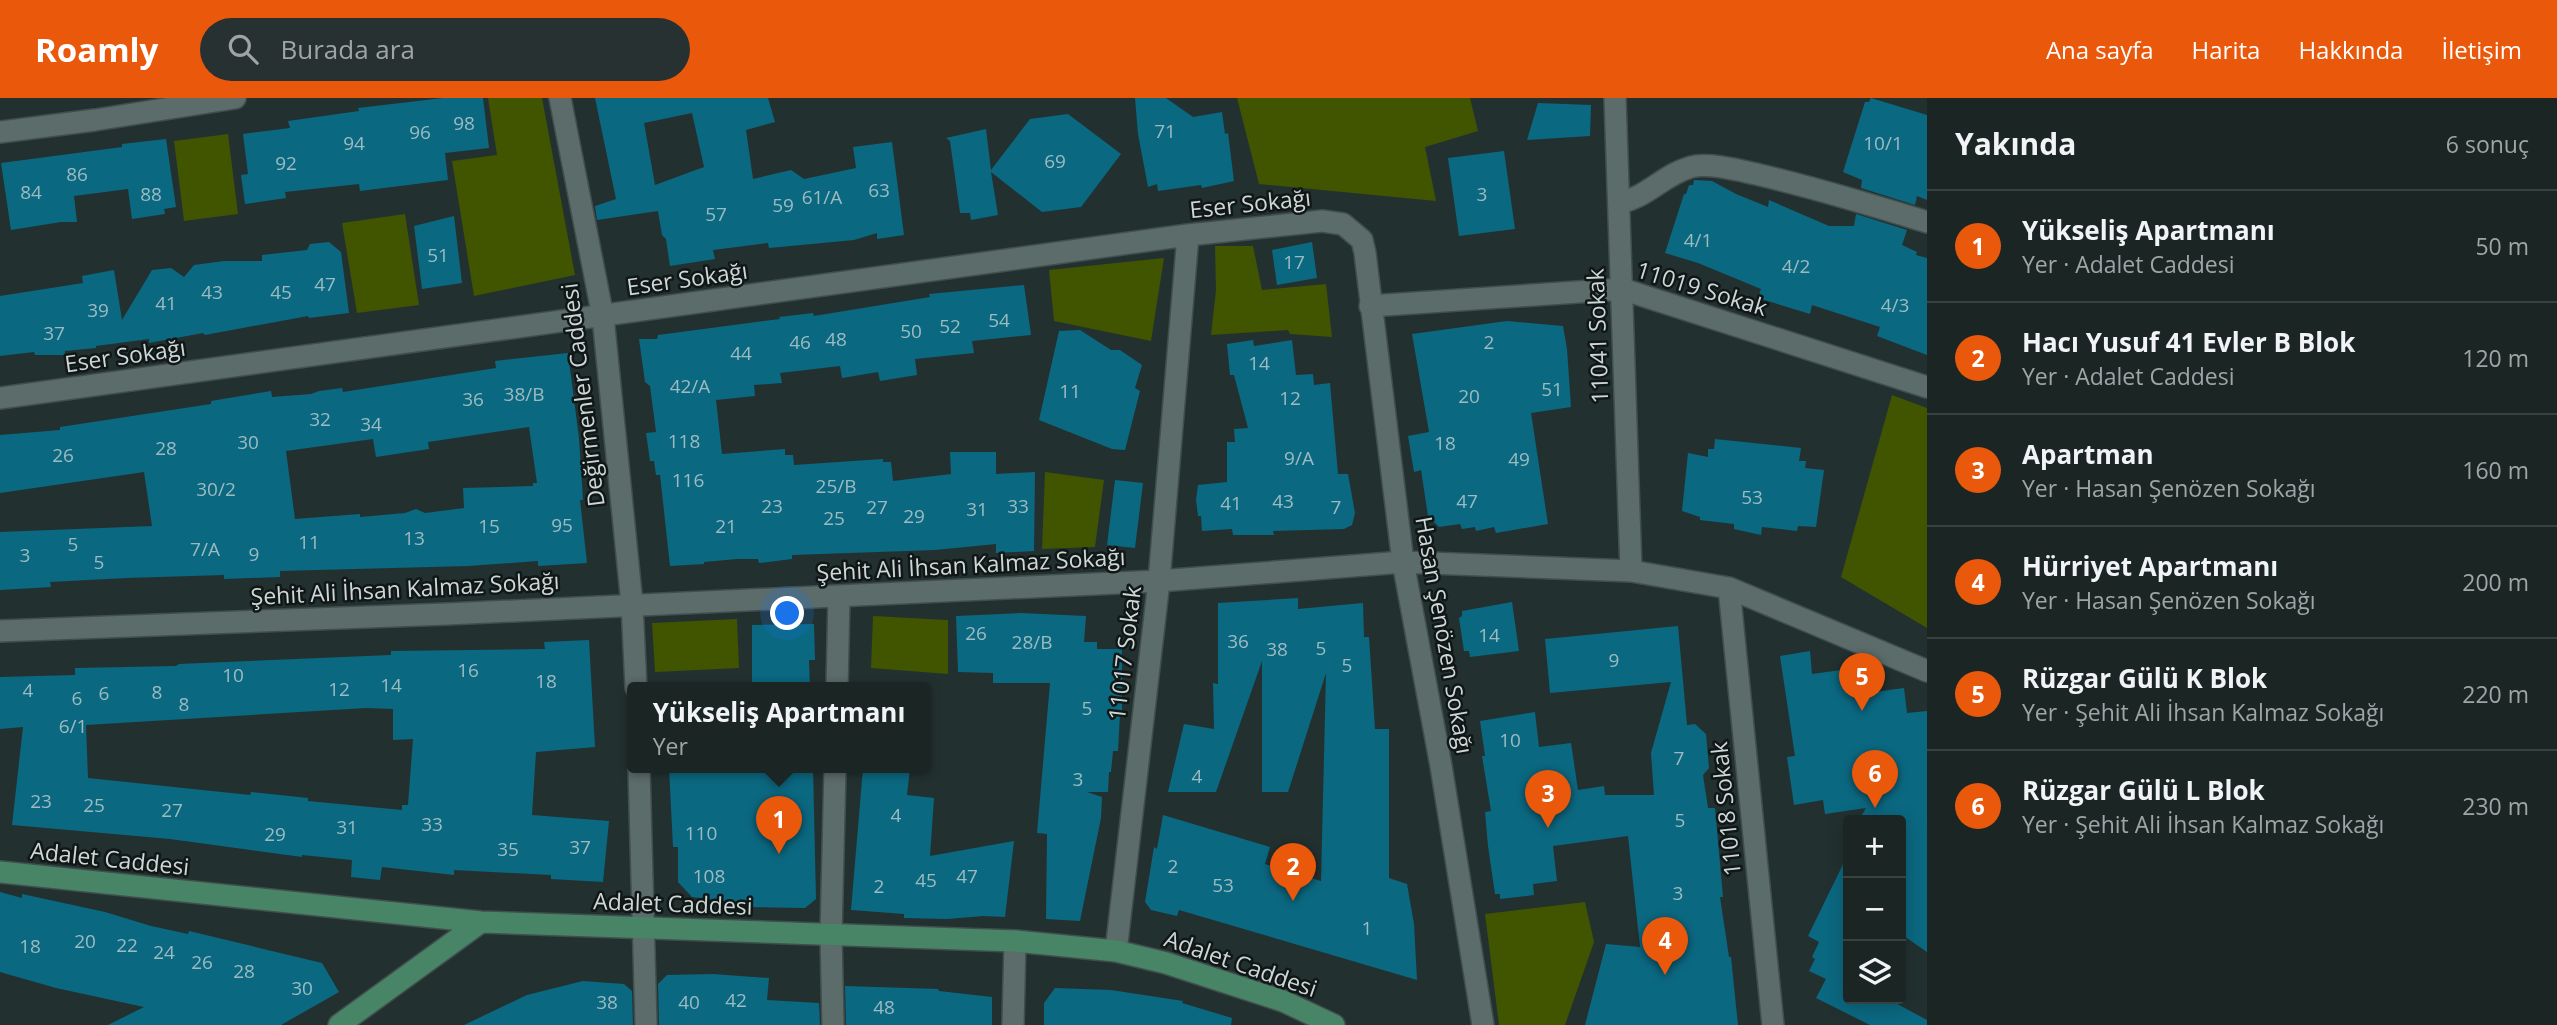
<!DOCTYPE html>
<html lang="tr">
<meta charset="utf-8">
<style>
:root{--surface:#1a2524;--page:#273131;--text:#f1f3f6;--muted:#9fa5a6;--line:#384241;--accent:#ea580c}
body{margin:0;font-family:"Open Sans",sans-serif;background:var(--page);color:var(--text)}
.controls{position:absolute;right:21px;bottom:21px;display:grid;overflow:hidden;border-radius:7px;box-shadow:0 4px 18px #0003}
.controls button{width:63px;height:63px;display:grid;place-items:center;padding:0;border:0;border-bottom:2px solid var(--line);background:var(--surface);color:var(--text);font:35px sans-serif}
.you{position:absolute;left:788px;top:516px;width:24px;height:24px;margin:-18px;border:5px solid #fff;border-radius:50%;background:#1a73e8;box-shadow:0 0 0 10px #1a73e833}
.badge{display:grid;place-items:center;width:46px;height:46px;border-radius:50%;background:var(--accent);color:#fff;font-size:23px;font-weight:700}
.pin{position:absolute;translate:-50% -58px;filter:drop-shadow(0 2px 4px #0008)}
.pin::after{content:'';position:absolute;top:37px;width:24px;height:21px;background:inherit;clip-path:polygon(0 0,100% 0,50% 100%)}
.popup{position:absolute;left:627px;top:584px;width:304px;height:91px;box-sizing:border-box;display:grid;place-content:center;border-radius:7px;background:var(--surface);filter:drop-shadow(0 2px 5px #0005);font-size:23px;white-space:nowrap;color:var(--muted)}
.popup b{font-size:26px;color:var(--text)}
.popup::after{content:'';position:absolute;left:50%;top:100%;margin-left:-14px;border:14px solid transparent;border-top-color:var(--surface)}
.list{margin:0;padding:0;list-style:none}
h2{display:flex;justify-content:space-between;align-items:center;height:91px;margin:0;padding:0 28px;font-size:30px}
h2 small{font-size:23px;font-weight:400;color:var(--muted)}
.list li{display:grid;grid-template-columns:46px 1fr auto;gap:21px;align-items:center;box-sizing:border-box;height:112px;padding:0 28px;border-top:2px solid var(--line)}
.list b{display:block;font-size:26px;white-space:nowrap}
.list p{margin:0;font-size:23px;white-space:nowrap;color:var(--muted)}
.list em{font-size:23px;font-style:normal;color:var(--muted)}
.icon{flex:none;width:38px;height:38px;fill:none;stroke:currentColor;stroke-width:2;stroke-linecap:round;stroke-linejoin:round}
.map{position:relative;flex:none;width:1927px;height:927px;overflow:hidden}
header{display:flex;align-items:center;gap:42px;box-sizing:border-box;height:98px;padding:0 35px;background:var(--accent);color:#fff}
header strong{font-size:33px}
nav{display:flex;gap:38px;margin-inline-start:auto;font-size:24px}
.search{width:490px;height:63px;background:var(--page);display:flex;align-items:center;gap:18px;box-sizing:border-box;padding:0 24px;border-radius:38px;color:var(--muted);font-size:26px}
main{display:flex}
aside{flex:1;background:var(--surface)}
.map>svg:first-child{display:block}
</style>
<header>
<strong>Roamly</strong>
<div class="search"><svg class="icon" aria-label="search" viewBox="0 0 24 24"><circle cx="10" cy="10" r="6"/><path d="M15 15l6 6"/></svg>Burada ara</div>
<nav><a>Ana sayfa</a><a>Harita</a><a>Hakkında</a><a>İletişim</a></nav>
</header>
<main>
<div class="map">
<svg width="1927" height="927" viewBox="0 0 1927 927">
<rect width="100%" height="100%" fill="#223130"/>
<path fill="#415400" d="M488,0h54l33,177 -101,21 -22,-135 45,-6z
M1237,0h233l8,33 -53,16 11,54 -177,-17z
M228,36l10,80 -54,7 -10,-80z
M405,116l14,91 -62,8 -15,-90z
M1215,148h38l9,44 64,-6 6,53 -42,-3 -2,-4 -77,5 5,-45z
M1164,160l-13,83 -97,-20 -5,-51z
M1892,297l35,13v220l-86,-51z
M1045,374l59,8 -9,67 -53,2z
M873,518l75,4v54l-77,-6z
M737,521l2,49 -84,4 -3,-49z
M1585,804l9,40 -29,83h-66l-14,-111z"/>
<path fill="#0b6881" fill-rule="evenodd" d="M443,0h40l6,50 -44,5 3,27 -88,11 -1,-7 -74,8 1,6 -41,6 -4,-29 7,-1 -5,-40 47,-6 -2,-7 71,-10 -1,-3z
M595,0h173l7,24 -29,8 7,49 38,-9 13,9 52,-11 -3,-21 39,-5 12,93 -27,4v-6l-23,7 -85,8 -1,-5 -55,7 2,9 -45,7 -4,-27 -4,-4 -4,-24 -61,9 -2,-14 21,-7zM692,15l12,54 -49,18 -11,-62z
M1135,0h31l27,19 29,-5 3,22 3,-1 6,48 -32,7 -1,-3 -43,6 -1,-7 -9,3 -10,-53z
M1871,0l56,17v85l-10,-4 -2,9 -54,-17 1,-8 -19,-8 22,-70h4z
M1538,5l53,2 -1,31 -63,4z
M1068,16l53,40 -40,53 -39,5 -51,-40 7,43 -27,5 -1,-7h-10l-10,-72 -4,-3 40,-9 5,41 39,-51z
M166,41l10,68 -12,2 1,5 -33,5 -4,-30 -54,7 3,26h-16l-50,8 -10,-67 121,-16v-3z
M1504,53l11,78 -56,7 -11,-78z
M1694,82l18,1 24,13 32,13 1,-7 60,26h25l2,-12 51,16 -5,15 15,7 -1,3 11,3v97l-50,-19 3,-9 -68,-22 -2,9 -52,-16 3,-9 -63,-26 -33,-10 19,-59h2l3,-9h4z
M454,118l8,67 -40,6 -8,-63z
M329,144l12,10 8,61 -40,5 -1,-2 -103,19 -2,-2 -54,10v-4l-53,7v2l-31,3v4h-30l-1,-3 -34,4v-60l83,-13 -1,-7 32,-6 8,50 30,-50 19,-2 13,9 10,-12 30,-4h38v-6l45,-5 3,-6z
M1312,144l5,36 -40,7 -5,-35z
M1024,187l7,50 -59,6 2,12 -59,6 2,16 -37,6 -2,-9 -36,6 -2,-12 -60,7 2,10 -28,2 1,11 -39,4 6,54 63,-5v6h8l1,10 89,-6v3h8l2,19 58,-7 -1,-22h46v22l39,-2 -1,79 -38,2v-9l-61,6 -143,5v4l-33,4 -1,-4h-21l-33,3v2l-34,2 -10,-91h-4l-2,-14h-4l-4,-28 10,-1 -6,-46 -5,-4 -6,-43h18l1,-4 122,-16 -1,-2 34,-4 1,3 116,-19 -1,-3z
M1507,223l56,5 4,23 4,58 -40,6 17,111 -52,9 -2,-6 -18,4 -1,-4 -13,2 -2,-5 -21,3 -11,-11 -7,-46 -7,2 -6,-36 21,-4 -17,-98z
M1080,232l31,20h9l22,15 -7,23 5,3 -15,59 -13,-1 -73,-29 20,-89z
M1253,242l1,6 38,-6 4,35 17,-1 1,11 16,-2 8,91h10l7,39 -3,12 -8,4 -71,2 1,4h-41l-1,-6 -30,2 -1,-15h-3l-2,-16 2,-15 29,-3v-40h8l-1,-13 14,-1 -14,-53h-4l-3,-31z
M568,255l11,85 4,62h-3l7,63 -49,3v-5l-70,5 -188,5v6l-56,2v-4l-98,3 -76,4 1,5 -51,3v-58l152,-6 -8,-54 -144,21v-58l60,-5v-3l151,-23v-3l60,-10 1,6 39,-3 8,-3 23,-3 1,4 153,-24 -1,-7zM529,329l8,56h-4v3l-70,2 1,20 -39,5 -9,-4 -11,4 -45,4v-3l-65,5 -9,-68 87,-12 3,18 53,-8 -1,-7z
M1715,341l86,9 -2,13h7l-1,7 19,2 -8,57 -18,-1 -1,5 -35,-4 -1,8 -27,-6v-5l-34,-4v-3l-18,-6 6,-58 20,4v-8h6z
M1115,382l28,3 -8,65 -28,-3z
M1298,500v11l65,-6 1,34h5l6,92h14v149l18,6 7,40 3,56 -238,-70 -2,6 -26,-6 -6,-8 9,-55 3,2 6,-34 107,32 -5,17 56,17 5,-208 -38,119h-26v-131l-46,131h-48l16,-68 30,5 -1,-46 5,1v-81z
M1512,504l7,49 -49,6 -1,-6h-5l-5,-33 3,-2v-5z
M1021,515l65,3 -2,26h13v7h25v65h-2l-2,37h-5l-2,21h-2l-1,20h-21l15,5 -1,21 -21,103 -34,-2 1,-85 -10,-1 13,-150h-57v-10l-35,-1 -2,-56z
M814,526l1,36h-6l1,28h-58v-63z
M1678,528l9,99 8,-1 11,10 3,34 -6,7 5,33h7l8,89h-3l9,60h2l7,68h-153l21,-81 34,3 -12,-111 -75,10 4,35 -24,3 1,11 -34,4v-5h-5l-7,-48 -3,-34 6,-1 -9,-55h3l-5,-35 55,-9 4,35 32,-4 7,47 26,-4 1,9h49l-3,-42 20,-71 -121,11 -5,-54z
M589,542l6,107 -59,5 -4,63 77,6 -6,61 -52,-3v-4l-97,-5v5l-72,-8 -2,13 -29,-3 1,-17 -50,-5v2l-132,-18 -158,-14 11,-98 -23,2v-52l75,-2v-7l101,-2 3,-2 212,-9v-4l154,-2 -1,-7zM366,610l27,1v31l20,-1 -5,66h-6v5l-94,-9v-3l-57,-6 -1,3 -162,-17 -2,-53z
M1810,553l2,23 29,-4 1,10 30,-4 3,16 29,-4 3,25 20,-2v241l-26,-18v-114h-42l7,-12 -41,6 -2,-14 -29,5 -7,-48 8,-1 -15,-100z
M669,670h144l3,131 -11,9 -65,-1v-4l-48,-6 -14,-15v-35h-5z
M863,670h47l-3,27 27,3 -4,58 84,-15 -9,76 -22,-1 -36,3 -43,-1v-4l-53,-4z
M1848,756v145h40l39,21v5h-57l-54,-27 10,-19 -17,-8 6,-12 -3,-2 7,-15 -11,-6z
M0,794l22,6v-4l83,18 46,14 37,8 1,-3 133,32 17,29 -58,33h-173l36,-18 -88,-19 -56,-16z
M713,876l56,4 -2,22 52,3 1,22h-161l-1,-41 9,-9z
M583,883l41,3 8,7 1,34h-169l63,-30z
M845,888l93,3 1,2 53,6v28h-146z
M1055,890l56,2 72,11 -1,2 50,15 -1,7h-187v-22z"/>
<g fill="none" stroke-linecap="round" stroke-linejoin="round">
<g stroke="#414e4d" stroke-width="24">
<path id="minor" d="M560,0l43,219 29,287 4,84
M1615,0l16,473
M0,34l95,-12 140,-22
M1619,105c29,-6 44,-28 72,-36 18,-5 50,4 69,8 56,13 112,30 167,47
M1370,208l252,-17 305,98
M0,300l1188,-163 134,-14 21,3 19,16 3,13 38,309 38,204 42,259
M1729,490l44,437
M0,533l447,-17 712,-33 244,-19 228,9 98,17 198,83
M837,590l2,-91
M639,670l7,257
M1116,853l43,-370 29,-346
M833,927l-2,-90 4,-167
M1013,927l2,-84"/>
</g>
<g stroke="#414e4d" stroke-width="24">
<path id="major" d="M0,774l481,50 534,19 101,10 50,12 117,38 51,24
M339,927l142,-103"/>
</g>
<use href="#minor" stroke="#5c6c6a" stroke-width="21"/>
<use href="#major" stroke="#488566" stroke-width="21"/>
</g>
<g text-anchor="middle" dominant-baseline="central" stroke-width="5" stroke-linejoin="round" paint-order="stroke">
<g font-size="19" fill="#9cbbc1">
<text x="464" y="25">98</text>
<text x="1165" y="33">71</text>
<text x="420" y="34">96</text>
<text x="354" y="45">94</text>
<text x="1883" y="45">10/1</text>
<text x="1055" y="63">69</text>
<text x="286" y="65">92</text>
<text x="77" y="76">86</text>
<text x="879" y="92">63</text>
<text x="31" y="94">84</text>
<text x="151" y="96">88</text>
<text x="1482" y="96">3</text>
<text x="822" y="99">61/A</text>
<text x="783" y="107">59</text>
<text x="716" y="116">57</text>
<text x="1698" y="142">4/1</text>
<text x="438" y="157">51</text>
<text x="1294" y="164">17</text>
<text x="1796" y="168">4/2</text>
<text x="325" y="186">47</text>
<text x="212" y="194">43</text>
<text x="281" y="194">45</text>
<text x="166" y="205">41</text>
<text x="1895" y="207">4/3</text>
<text x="98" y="212">39</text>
<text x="999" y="222">54</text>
<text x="950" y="228">52</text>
<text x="911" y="233">50</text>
<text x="54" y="235">37</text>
<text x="836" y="241">48</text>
<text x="800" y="244">46</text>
<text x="1489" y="244">2</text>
<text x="741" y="255">44</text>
<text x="1259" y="265">14</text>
<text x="690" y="288">42/A</text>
<text x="1552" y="291">51</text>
<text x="1070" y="293">11</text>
<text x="524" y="296">38/B</text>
<text x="1469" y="298">20</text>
<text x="1290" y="300">12</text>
<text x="473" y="301">36</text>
<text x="320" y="321">32</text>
<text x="371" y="326">34</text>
<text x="684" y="343">118</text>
<text x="248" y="344">30</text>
<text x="1445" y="345">18</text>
<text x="166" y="350">28</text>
<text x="63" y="357">26</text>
<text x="1299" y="360">9/A</text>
<text x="1519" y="361">49</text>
<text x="688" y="382">116</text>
<text x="836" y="388">25/B</text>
<text x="216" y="391">30/2</text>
<text x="1752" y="399">53</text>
<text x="1283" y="403">43</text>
<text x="1467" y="403">47</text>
<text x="1231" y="405">41</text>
<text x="772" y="408">23</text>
<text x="1018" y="408">33</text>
<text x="877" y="409">27</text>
<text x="1336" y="409">7</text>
<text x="977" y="411">31</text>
<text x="914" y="418">29</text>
<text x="834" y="420">25</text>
<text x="562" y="427">95</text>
<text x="489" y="428">15</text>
<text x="726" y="428">21</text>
<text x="414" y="440">13</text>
<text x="309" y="444">11</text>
<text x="73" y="446">5</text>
<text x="205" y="451">7/A</text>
<text x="254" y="456">9</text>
<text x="25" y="457">3</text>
<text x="99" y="464">5</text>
<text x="976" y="535">26</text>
<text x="1489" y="537">14</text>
<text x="1238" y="543">36</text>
<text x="1032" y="544">28/B</text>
<text x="1321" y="550">5</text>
<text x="1277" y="551">38</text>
<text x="1614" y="562">9</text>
<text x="1347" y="567">5</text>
<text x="468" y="572">16</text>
<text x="233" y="577">10</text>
<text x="546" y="583">18</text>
<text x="391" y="587">14</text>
<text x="339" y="591">12</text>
<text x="28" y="592">4</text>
<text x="157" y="594">8</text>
<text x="104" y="595">6</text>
<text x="77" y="600">6</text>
<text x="184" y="606">8</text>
<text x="1087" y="610">5</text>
<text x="73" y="628">6/1</text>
<text x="1510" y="642">10</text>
<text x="1679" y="660">7</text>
<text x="1197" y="678">4</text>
<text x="1078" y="681">3</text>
<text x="41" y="703">23</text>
<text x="94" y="707">25</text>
<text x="172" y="712">27</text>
<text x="896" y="717">4</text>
<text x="1680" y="722">5</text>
<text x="432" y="726">33</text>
<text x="347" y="729">31</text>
<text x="701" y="735">110</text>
<text x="275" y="736">29</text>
<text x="580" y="749">37</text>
<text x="508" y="751">35</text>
<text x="1173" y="768">2</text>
<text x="709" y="778">108</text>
<text x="967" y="778">47</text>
<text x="926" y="782">45</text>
<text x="1223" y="787">53</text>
<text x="879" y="788">2</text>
<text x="1678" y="795">3</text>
<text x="1367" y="830">1</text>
<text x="85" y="843">20</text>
<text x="127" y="847">22</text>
<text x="30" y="848">18</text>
<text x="164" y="854">24</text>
<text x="202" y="864">26</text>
<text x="244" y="873">28</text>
<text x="302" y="890">30</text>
<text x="736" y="902">42</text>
<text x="607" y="904">38</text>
<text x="689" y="904">40</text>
<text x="884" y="909">48</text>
</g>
<g font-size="23" fill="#cdd7d6" stroke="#111717">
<text transform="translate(1250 105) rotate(-6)">Eser Sokağı</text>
<text transform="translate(687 180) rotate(-8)">Eser Sokağı</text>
<text transform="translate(1702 190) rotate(17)">11019 Sokak</text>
<text transform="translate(1597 238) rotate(-92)">11041 Sokak</text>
<text transform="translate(125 257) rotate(-8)">Eser Sokağı</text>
<text transform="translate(582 297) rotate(-97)">Değirmenler Caddesi</text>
<text transform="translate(971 466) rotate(-3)">Şehit Ali İhsan Kalmaz Sokağı</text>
<text transform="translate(405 490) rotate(-3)">Şehit Ali İhsan Kalmaz Sokağı</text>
<text transform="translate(1445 537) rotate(80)">Hasan Şenözen Sokağı</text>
<text transform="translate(1124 555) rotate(-83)">11017 Sokak</text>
<text transform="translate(1725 711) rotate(-96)">11018 Sokak</text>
<text transform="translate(110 760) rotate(6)">Adalet Caddesi</text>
<text transform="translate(673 805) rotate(2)">Adalet Caddesi</text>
<text transform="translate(1241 865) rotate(19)">Adalet Caddesi</text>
</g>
</g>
</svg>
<div class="controls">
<button>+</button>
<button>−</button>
<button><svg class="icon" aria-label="layers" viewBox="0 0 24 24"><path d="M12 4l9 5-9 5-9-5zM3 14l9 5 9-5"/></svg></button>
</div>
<div class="you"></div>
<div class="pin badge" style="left:779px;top:756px">1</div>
<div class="popup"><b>Yükseliş Apartmanı</b>Yer</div>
<div class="pin badge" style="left:1293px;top:803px">2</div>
<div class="pin badge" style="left:1548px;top:730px">3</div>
<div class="pin badge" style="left:1665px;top:877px">4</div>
<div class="pin badge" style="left:1862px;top:613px">5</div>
<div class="pin badge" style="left:1875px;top:710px">6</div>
</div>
<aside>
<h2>Yakında<small>6 sonuç</small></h2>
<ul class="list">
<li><span class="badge">1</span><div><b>Yükseliş Apartmanı</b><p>Yer · Adalet Caddesi</p></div><em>50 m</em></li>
<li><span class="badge">2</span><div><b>Hacı Yusuf 41 Evler B Blok</b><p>Yer · Adalet Caddesi</p></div><em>120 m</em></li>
<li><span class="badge">3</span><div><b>Apartman</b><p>Yer · Hasan Şenözen Sokağı</p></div><em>160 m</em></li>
<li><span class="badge">4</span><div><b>Hürriyet Apartmanı</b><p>Yer · Hasan Şenözen Sokağı</p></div><em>200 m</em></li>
<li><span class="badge">5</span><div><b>Rüzgar Gülü K Blok</b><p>Yer · Şehit Ali İhsan Kalmaz Sokağı</p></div><em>220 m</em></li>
<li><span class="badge">6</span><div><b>Rüzgar Gülü L Blok</b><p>Yer · Şehit Ali İhsan Kalmaz Sokağı</p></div><em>230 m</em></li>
</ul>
</aside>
</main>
